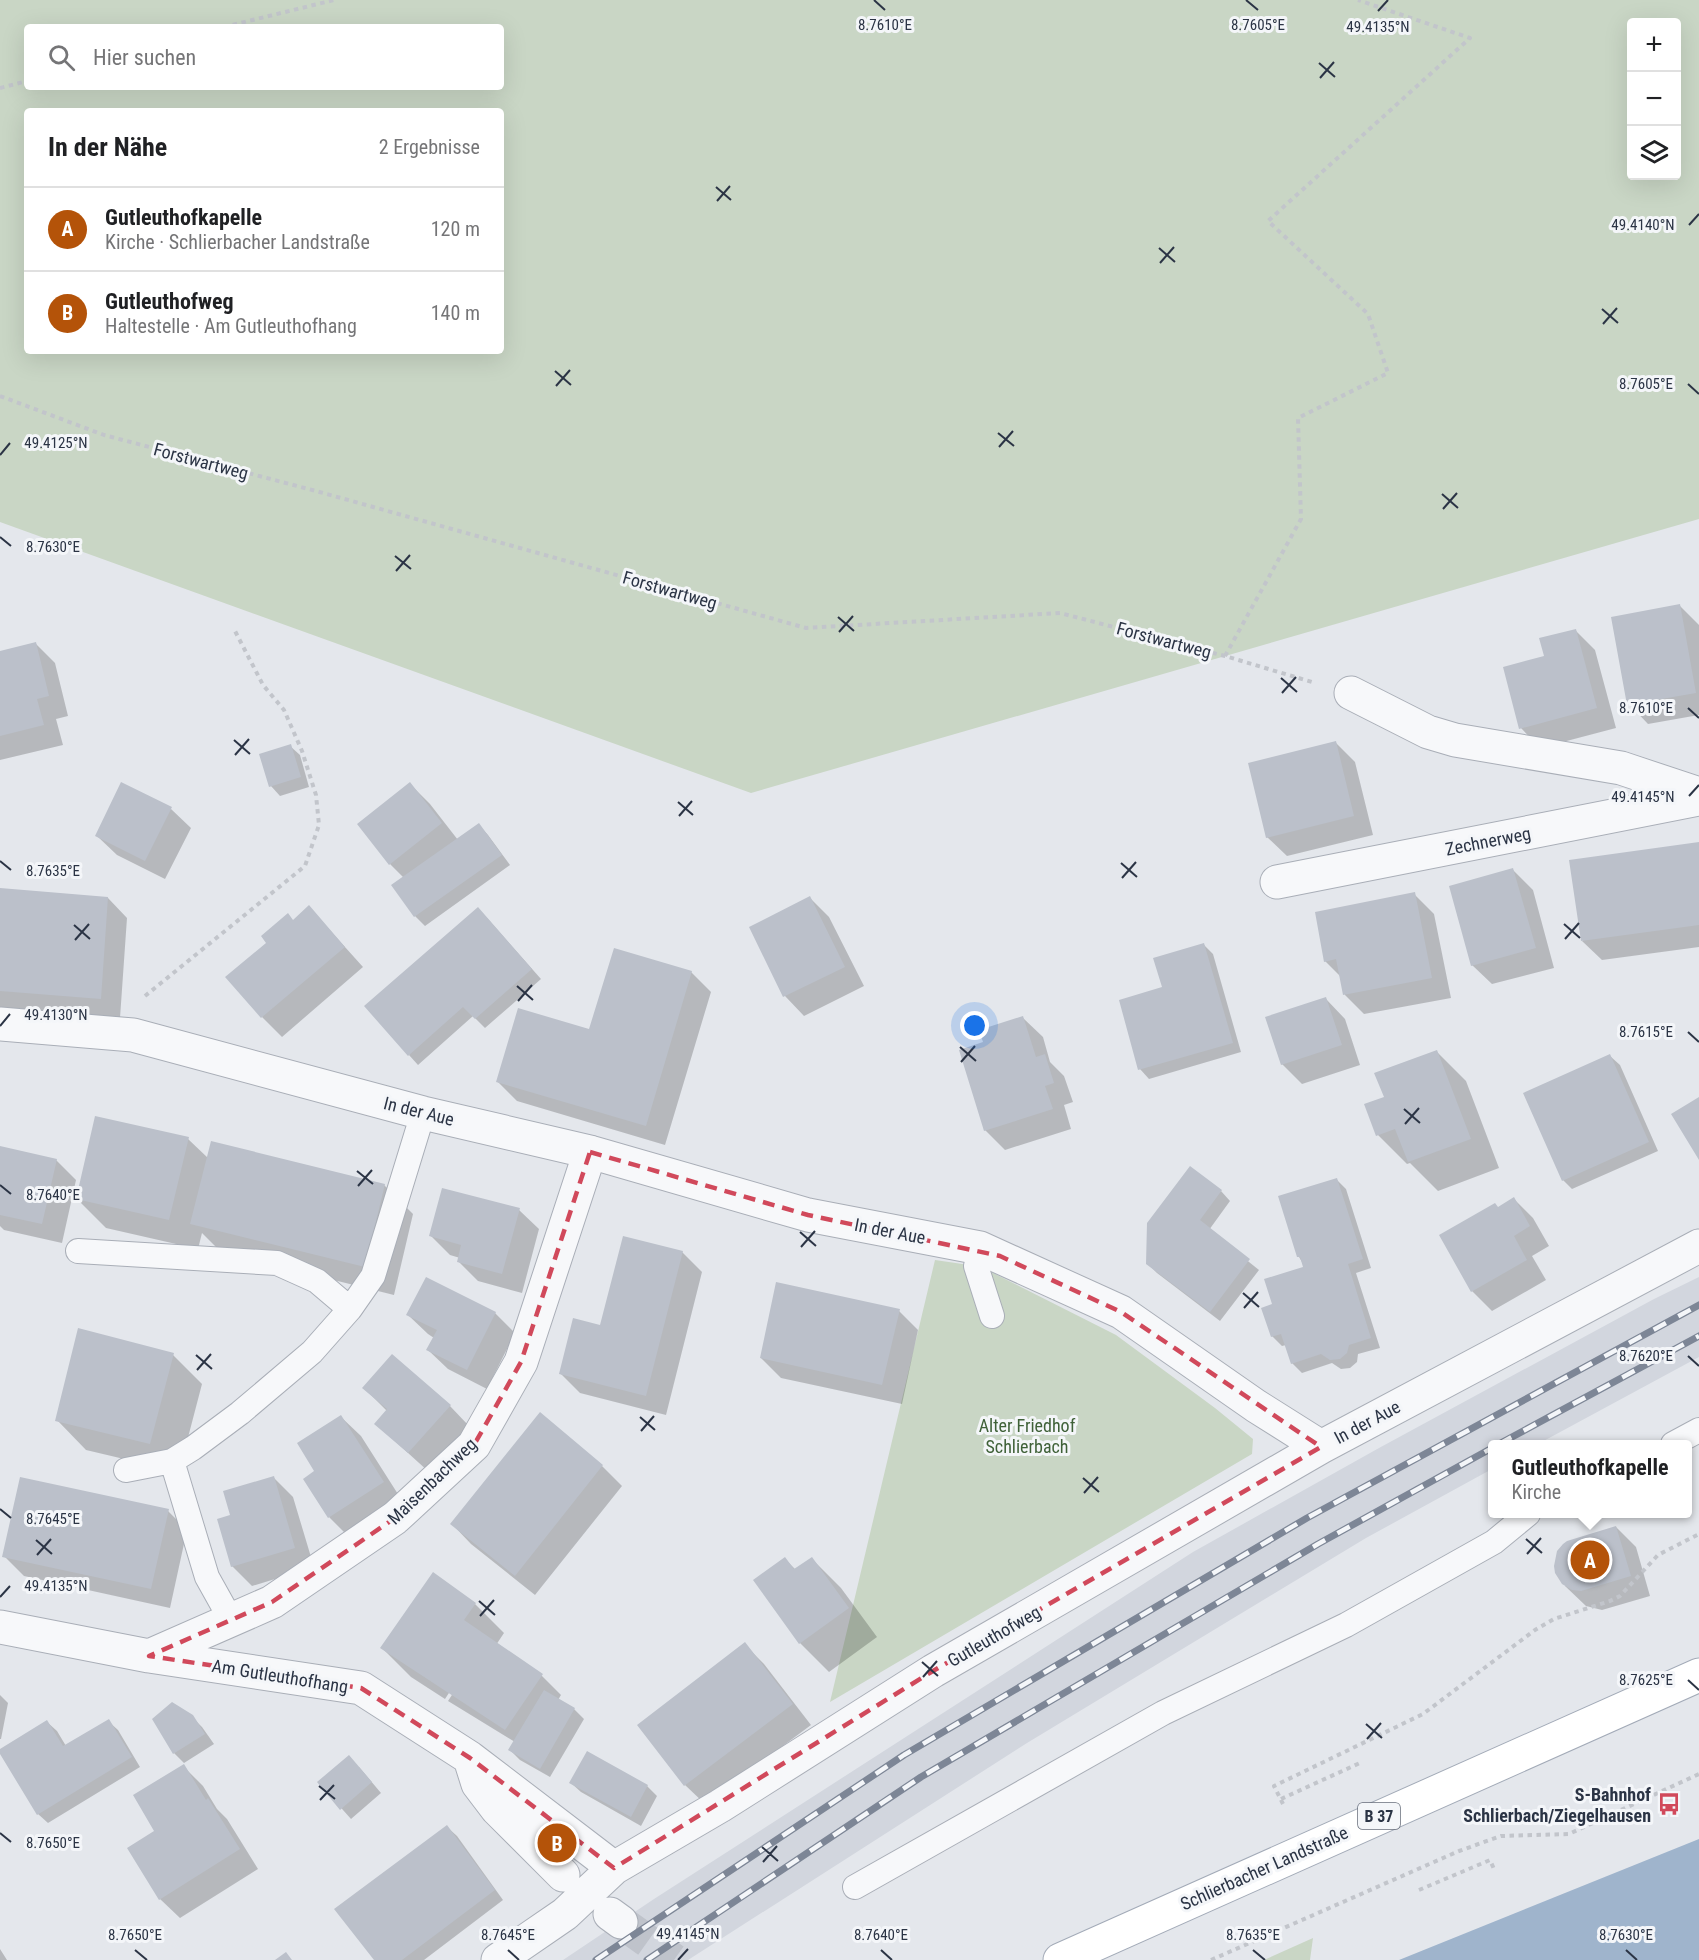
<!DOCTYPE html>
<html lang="de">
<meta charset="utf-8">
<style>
:root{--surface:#fff;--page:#f2f2f2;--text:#202124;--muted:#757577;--line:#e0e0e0;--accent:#b45309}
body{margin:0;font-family:"Roboto Condensed",sans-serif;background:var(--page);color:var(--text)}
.controls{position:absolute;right:18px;top:18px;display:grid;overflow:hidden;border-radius:6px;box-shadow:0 6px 24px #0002}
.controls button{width:54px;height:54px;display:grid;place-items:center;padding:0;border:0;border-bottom:2px solid var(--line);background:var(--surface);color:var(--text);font:30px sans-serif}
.you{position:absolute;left:975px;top:1026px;width:21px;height:21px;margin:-15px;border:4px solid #fff;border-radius:50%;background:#1a73e8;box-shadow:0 0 0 9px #1a73e833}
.badge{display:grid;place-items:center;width:39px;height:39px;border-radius:50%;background:var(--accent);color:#fff;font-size:20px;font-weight:700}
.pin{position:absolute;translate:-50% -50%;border:3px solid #fff;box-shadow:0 2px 6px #0006}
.popup{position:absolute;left:1488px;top:1440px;width:204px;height:78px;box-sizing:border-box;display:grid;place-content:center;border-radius:6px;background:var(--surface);filter:drop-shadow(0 2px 4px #0005);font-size:20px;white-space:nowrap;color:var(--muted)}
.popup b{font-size:22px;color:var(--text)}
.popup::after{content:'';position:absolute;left:50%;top:100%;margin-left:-12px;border:12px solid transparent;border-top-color:var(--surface)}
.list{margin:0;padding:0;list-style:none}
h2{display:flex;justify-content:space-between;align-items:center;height:78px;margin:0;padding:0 24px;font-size:26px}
h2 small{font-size:20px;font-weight:400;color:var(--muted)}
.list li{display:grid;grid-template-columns:39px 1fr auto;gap:18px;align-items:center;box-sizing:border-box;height:84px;padding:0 24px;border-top:2px solid var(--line)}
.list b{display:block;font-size:22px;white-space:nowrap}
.list p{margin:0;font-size:20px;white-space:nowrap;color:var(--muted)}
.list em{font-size:20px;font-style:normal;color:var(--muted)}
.icon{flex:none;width:33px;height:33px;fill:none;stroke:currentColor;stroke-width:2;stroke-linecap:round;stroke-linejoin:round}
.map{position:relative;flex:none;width:1699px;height:1960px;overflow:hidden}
.search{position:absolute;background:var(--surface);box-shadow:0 6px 24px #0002;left:24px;top:24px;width:480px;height:66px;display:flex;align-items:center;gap:15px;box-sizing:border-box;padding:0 21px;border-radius:6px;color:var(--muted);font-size:22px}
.panel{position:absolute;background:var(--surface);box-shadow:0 6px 24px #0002;left:24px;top:108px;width:480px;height:246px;border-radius:6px}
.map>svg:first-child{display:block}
</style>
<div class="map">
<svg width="1699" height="1960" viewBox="0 0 1699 1960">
<rect width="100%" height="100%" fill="#e4e7ec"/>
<path fill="#d2d6de" d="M1699,1277v80l-161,87h-46v25l-126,69 -339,205 -339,217h-125l91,-61 539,-347 186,-104 275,-149z"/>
<path fill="#c9d6c5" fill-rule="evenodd" d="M0,0h1699v519l-948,274 -751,-271zM1632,22h44v154h-44zM27,27h474v60h-474zM27,111h474v240h-474z
M935,1260l41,6 11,4 129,65 99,73 38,31 -1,15 -422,248z
M1313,1938l-3,22h-46z"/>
<path fill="#9fb4cc" d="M1699,1839v121h-300z"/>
<path fill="#0003" d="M1679,605l20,20v90l-51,9 -19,-20z
M1575,630l20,20 21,78 -76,20 -19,-20z
M35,643l20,20 13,53 -12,3 7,26 -63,15v-108z
M1336,743l19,19 18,73 -86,21 -20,-19z
M290,746l10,9 9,32 -29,9 -9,-10z
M410,784l20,20 28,36 21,-15 9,10 22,30 -85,61 -10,-10 -22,-30 11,-8 -14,-14z
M171,809l20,19 -26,51 -48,-24 -20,-19z
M1699,844v103l-97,13 -20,-19z
M1513,870l20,20 21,78 -62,16 -20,-19z
M0,890l108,8 19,20 -7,100 -120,-9z
M1414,894l20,20 17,84 -87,16 -19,-19 -4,-18 -16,-16z
M810,898l19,19 35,69 -60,30 -19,-20 -34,-69z
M309,907l54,60 -81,70 -20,-20 32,-96z
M487,918l54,61 -56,49 -12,-12 -55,49 -9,-10z
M1204,945l9,9 28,98 -92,27 -9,-10z
M691,972l20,20 -46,153 -148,-44 -20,-20z
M1326,999l19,20 15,46 -58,19 -20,-20z
M1023,1018l20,19 7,25 14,14 9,26 -9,3 7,24 -66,21 -20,-20v-87z
M1437,1052l29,29 33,87 -61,23 -28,-28 -3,1 -29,-29 8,-38z
M1610,1056l10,9 38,86 -86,38 -9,-9z
M188,1139l20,19 176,27 29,29 -19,81 -173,-43 -19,-19 -4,16 -92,-21 -29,-29z
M0,1148l56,12 20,20 -14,63 -58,-13 -4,-4z
M1336,1179l10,10 25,79 -15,5 24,75 -22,6 -1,8 -7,6 -9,1 -9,-6 -30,10 -10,-10 -6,-18 -4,1 -10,-10 2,-31 31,-38 -6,-10z
M1221,1191l9,10 -21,29 50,40 -39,51 -63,-48 -10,-10z
M1514,1199l19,19 16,28 -17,10 14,24 -54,31 -20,-20 26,-83z
M519,1210l20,19 -17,64 -44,-12 -19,-19 1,-4 -10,-3 -19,-19z
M682,1252l20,20 -36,143 -86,-22 -20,-20 41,-46z
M899,1311l19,19 -16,74 -121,-26 -20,-20z
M495,1313l20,20 -28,56 -39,-20 -20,-19 6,-12 -6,-4 -20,-19z
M173,1355l29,29 -23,88 -93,-22 -29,-30z
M364,1388l86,18 19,20 -40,46 -53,-48 11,-13z
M540,1414l62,52 20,20 -87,109 -64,-51 -19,-20z
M341,1417l20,19 42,66 -54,35 -20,-20 -13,-46z
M274,1478l19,19 21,70 -62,19 -20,-20v-50z
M168,1511l19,19 -17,78 -146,-32 -20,-20z
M1616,1527l20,20 14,49 -48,14 -16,-4 -21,-20z
M785,1559l11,11 16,-11 29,29 36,49 -48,35 -29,-29 -45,-62z
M475,1604l29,29 -8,12 46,31 19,19 -3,5 16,9 10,10 -34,58 -30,-17 -10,-10 5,-8 -67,-41 39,-60 -2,-3 -40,61 -34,-22 -29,-29z
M744,1644l20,20 47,61 -106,79 -20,-19z
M0,1695l8,8 -7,36h-1z
M192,1717l10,10 12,17 -30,19 -10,-10 -20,-34z
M108,1721l10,9 22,37 -92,56 -10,-9 -38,-63 47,-29 10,9 9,15z
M183,1766l20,20 14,23 10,10 31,50 -78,49 -20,-19z
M359,1767l22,26 -30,26 -32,-36z
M571,1783l76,3 10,10 -16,30 -60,-34z
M447,1827l10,9 46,64 -79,60h-48z
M0,1949l7,11h-7z"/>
<path fill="#bbc0ca" d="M1680,604l16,89 -69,12 -16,-88z
M1576,629l21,79 -78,21 -16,-62 41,-11 -5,-18z
M36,642l13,54 -12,3 7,26 -44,11v-85z
M1336,741l18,75 -88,22 -18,-75z
M291,744l10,33 -32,10 -10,-33z
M121,782l51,25 -27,54 -50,-25z
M410,782l32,41 -53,42 -32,-41z
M479,823l23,32 -88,62 -23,-32z
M1699,842v83l-118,16 -12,-81z
M1513,868l23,80 -65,18 -22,-80z
M0,888l108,9 -7,102 -101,-8z
M1415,892l17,86 -89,17 -7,-36 -12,3 -9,-50z
M810,896l35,71 -62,30 -34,-70z
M309,905l36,42 -84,71 -36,-41 41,-34 -5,-7 27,-23 5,7z
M478,907l54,62 -57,50 -12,-12 -55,49 -44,-50z
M1204,943l29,100 -95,27 -19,-70 43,-13 -9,-29z
M614,948l78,23 -46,155 -150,-44 22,-74 71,21z
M1326,997l16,48 -61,20 -16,-48z
M1023,1016l13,41 9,-3 9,29 -9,3 8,23 -69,22 -25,-81 24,-8 -4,-12z
M1437,1050l34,89 -63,23 -13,-33 -19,7 -12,-32 20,-7 -10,-24z
M1610,1054l39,88 -87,39 -39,-88z
M1699,1097v63l-28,-46z
M95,1116l94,21 -20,83 -93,-21z
M211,1141l174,43 -20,83 -175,-43z
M0,1146l57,13 -15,65 -42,-9z
M1190,1166l32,24 -22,30 50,39 -40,53 -64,-48 1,-41z
M1337,1178l26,81 -15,5 23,74 -22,7 -2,8 -7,6 -10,1 -9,-6 -30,10 -10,-30 -10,3 -10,-29 11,-4 -8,-25 39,-12 -3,-10h-3l-19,-61z
M442,1188l78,20 -18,66 -45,-12 4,-17 -32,-9z
M1514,1197l16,29 -16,10 13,24 -56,32 -32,-57 56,-32 3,4z
M623,1236l60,15 -37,145 -87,-22 14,-56 27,7z
M426,1277l70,35 -29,58 -41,-20 11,-20 -31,-15z
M776,1282l124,27 -18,76 -122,-27z
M78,1328l96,25 -24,91 -95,-23z
M392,1354l59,51 -43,48 -34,-29 13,-15 -25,-21z
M540,1412l63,53 -88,111 -65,-52z
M341,1415l43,67 -56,36 -25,-39 11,-8 -17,-28z
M274,1476l21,72 -64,19 -14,-48 13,-4 -7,-24z
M20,1477l149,32 -18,80 -149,-32z
M1616,1526l15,50 -50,15 -9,-1 -10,-6 -7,-11 -1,-7 3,-15 6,-7 4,-3z
M785,1557l9,12 18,-12 37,51 -50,36 -46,-64z
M433,1572l43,31 -12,17 79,54 -38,56 -125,-82z
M745,1642l48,62 -109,82 -47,-61z
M544,1690l31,18 -35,61 -32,-19z
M172,1702l21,13 12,19 -32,20 -21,-35z
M109,1719l23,38 -95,58 -37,-61v-5l47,-29 16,26z
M587,1751l61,34 -17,32 -62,-34z
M349,1755l23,27 -32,28 -23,-28z
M184,1764l22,36 2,-2 32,51 -81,51 -32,-52 27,-17 -21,-36z
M447,1825l48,65 -93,70h-28l-40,-51z
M286,1952l6,8h-17z"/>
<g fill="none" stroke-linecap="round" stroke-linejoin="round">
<path stroke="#bfc3cb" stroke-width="33" stroke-dasharray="33 16" stroke-linecap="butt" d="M621,1922l53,38"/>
<g stroke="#a9aeb7" stroke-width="26">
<path id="lane" d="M980,1248l-4,18 16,50
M78,1251l199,12 40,18 33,28
M1673,1444l26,-14
M172,1461l35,116 24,43
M126,1470l46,-9 21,-13 47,-35 72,-61 38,-43 23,-33 50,-163
M855,1887l308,-174 183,-88 148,-83 34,-28"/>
</g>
<g stroke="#a9aeb7" stroke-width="35">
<path id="street" d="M1351,693l77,39 27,8 166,28 78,26
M1277,882l422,-83
M0,1024l133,11 290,78 167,39 218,63 172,33 141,64 135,94 65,41
M0,1627l149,29 212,32 109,70 144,110
M149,1656l123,-54 123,-84 79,-73 47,-83 69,-210
M472,1765l6,19 19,25 66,66
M610,1914l11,8
M498,1960l67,-46 49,-46 106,-62 213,-135 388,-224 378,-201"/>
</g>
<g stroke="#a3abb8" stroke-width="35">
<path id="primary" d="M1060,1960l639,-285"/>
</g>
<path stroke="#c2c5cb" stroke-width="4" stroke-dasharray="4.5 4.5" stroke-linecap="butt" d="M224,27l110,-27
M0,88l27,-7
M0,396l104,39 212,56 490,137 254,-15 165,43 87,26
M1225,656l76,-137 -3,-101 90,-45 -20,-59 -100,-93 202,-183 -112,-38
M145,996l160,-130 14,-41 -3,-30 -14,-44 -18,-41 -21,-25 -28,-54
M1281,1799l81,-37
M1283,1804l-9,-18 149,-72 112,-84 19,-11 56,-18 10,-5 38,-41 41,-21
M1419,1890l71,-30 4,9
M1211,1960l248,-109 42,-15 68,-2 130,-60"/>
<use href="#lane" stroke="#f7f8fa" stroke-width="24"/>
<use href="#street" stroke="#f7f8fa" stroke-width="33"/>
<use href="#primary" stroke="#fff" stroke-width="33"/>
<g stroke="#7d8696" stroke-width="7">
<path id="rail" d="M1499,1444l200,-108
M596,1960l308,-205 403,-237 392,-213
M647,1960l274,-183 397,-233 174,-96"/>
</g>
<use href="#rail" stroke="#f4f6f9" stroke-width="4.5" stroke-dasharray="14" stroke-linecap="butt"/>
</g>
<path fill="none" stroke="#d1495b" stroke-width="4.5" stroke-dasharray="12 8" stroke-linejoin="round" d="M590,1152l218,63 192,41 121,56 200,135 -388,224 -319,197 -144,-110 -109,-70 -212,-32 123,-54 123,-84 79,-73 47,-83z"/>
<path fill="none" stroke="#2b3445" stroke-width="2" d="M874,0l11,10M1246,0l12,10M1378,11l10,-11M1319,63l16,14M1320,78l14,-16M716,187l15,13M717,201l13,-15M1689,225l10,-11M1159,248l16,14M1160,263l14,-16M1602,309l16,14M1603,324l14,-16M555,371l16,14M1688,384l11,10M556,386l14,-16M998,433l16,13M999,447l14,-16M0,455l10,-12M1442,494l16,14M1443,509l14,-16M0,537l11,9M395,556l16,13M396,571l14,-16M838,617l16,14M839,632l14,-16M1281,678l16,14M1282,693l14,-16M1688,708l11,10M234,740l16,14M235,755l14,-16M1689,796l10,-11M678,802l15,13M679,816l13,-15M0,861l11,9M1121,863l16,14M1122,878l14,-16M1564,924l16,14M74,925l16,14M1565,939l14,-16M75,940l14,-16M517,986l16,14M518,1001l14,-16M0,1026l10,-12M1688,1032l11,10M960,1047l16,14M961,1062l14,-16M1404,1109l16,14M1405,1124l14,-16M357,1171l16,13M0,1185l11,9M358,1186l14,-16M800,1232l16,14M801,1247l14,-16M1243,1293l16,14M1244,1308l14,-16M196,1355l16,14M1688,1356l11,10M197,1370l14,-16M640,1417l15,13M641,1431l13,-15M1083,1478l16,14M1084,1493l14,-16M0,1509l11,9M1526,1539l16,14M36,1540l16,14M1527,1554l14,-16M37,1555l14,-16M0,1597l10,-11M479,1601l16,14M480,1616l14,-16M922,1662l16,14M923,1677l14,-16M1688,1680l11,10M1366,1724l16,14M1367,1739l14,-16M319,1786l16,13M320,1800l14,-15M0,1833l11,9M762,1847l16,14M763,1862l14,-16M135,1950l12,10M508,1950l11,10M881,1950l11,10M1253,1950l12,10M1626,1950l11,10M678,1960l10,-11"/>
<defs>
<g id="bus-bare" transform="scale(1.8)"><path d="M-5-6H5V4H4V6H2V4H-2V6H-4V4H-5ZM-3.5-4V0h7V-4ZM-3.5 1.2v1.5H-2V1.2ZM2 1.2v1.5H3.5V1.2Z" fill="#d1495b" stroke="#f4f6f9" stroke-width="2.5" paint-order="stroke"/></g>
</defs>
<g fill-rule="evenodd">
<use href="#bus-bare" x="1669" y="1804"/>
</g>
<g text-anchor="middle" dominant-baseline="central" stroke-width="6" stroke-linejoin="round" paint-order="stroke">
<rect fill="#f4f6f9" stroke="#676e7b" stroke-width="1.5" x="1358" y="1803" width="42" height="26" rx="4.5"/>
<g font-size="16" font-weight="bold" fill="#2b3445">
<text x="1379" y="1816">B 37</text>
</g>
<g font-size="18" fill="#2b3445" stroke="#f4f6f9">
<text transform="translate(201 461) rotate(15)">Forstwartweg</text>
<text transform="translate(670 590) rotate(16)">Forstwartweg</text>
<text transform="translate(1164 640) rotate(15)">Forstwartweg</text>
<text transform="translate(1488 841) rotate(-11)">Zechnerweg</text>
<text transform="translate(419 1111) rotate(14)">In der Aue</text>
<text transform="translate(890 1231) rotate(11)">In der Aue</text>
<text transform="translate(1367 1422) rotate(-28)">In der Aue</text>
<text transform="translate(432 1481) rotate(-44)">Maisenbachweg</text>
<text transform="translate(994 1636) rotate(-30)">Gutleuthofweg</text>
<text transform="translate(280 1676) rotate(9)">Am Gutleuthofhang</text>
<text transform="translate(1264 1868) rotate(-24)">Schlierbacher Landstraße</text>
</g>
<g font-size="18" fill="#3f6138" stroke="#f4f6f9">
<text x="1027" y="1425">Alter Friedhof<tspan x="1027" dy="21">Schlierbach</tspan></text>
</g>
<g font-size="18" font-weight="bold" fill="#2b3445" stroke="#f4f6f9" text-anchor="end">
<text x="1651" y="1794">S-Bahnhof<tspan x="1651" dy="21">Schlierbach/Ziegelhausen</tspan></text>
</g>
</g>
<g font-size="15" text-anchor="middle" fill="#2b3445" stroke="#f4f6f9" stroke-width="6" stroke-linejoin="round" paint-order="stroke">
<text x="885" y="30">8.7610°E</text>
<text x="1258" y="30">8.7605°E</text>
<text x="1378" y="32">49.4135°N</text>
<text x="1643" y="230">49.4140°N</text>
<text x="1646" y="389">8.7605°E</text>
<text x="56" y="448">49.4125°N</text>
<text x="53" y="552">8.7630°E</text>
<text x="1646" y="713">8.7610°E</text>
<text x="1643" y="802">49.4145°N</text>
<text x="53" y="876">8.7635°E</text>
<text x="56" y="1020">49.4130°N</text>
<text x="1646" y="1037">8.7615°E</text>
<text x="53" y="1200">8.7640°E</text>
<text x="1646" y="1361">8.7620°E</text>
<text x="53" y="1524">8.7645°E</text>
<text x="56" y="1591">49.4135°N</text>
<text x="1646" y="1685">8.7625°E</text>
<text x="53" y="1848">8.7650°E</text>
<text x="688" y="1939">49.4145°N</text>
<text x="135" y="1940">8.7650°E</text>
<text x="508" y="1940">8.7645°E</text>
<text x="881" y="1940">8.7640°E</text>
<text x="1253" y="1940">8.7635°E</text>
<text x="1626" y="1940">8.7630°E</text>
</g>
</svg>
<div class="controls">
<button>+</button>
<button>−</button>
<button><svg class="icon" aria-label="layers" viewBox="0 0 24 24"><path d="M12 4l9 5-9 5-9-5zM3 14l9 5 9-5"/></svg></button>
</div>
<div class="you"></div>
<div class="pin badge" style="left:1590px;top:1560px">A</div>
<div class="popup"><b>Gutleuthofkapelle</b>Kirche</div>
<div class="pin badge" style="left:557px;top:1843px">B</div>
<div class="search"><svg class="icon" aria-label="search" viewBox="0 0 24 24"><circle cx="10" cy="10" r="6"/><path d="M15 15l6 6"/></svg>Hier suchen</div>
<section class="panel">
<h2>In der Nähe<small>2 Ergebnisse</small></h2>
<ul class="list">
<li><span class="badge">A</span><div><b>Gutleuthofkapelle</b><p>Kirche · Schlierbacher Landstraße</p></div><em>120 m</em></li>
<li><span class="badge">B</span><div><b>Gutleuthofweg</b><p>Haltestelle · Am Gutleuthofhang</p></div><em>140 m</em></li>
</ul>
</section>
</div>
